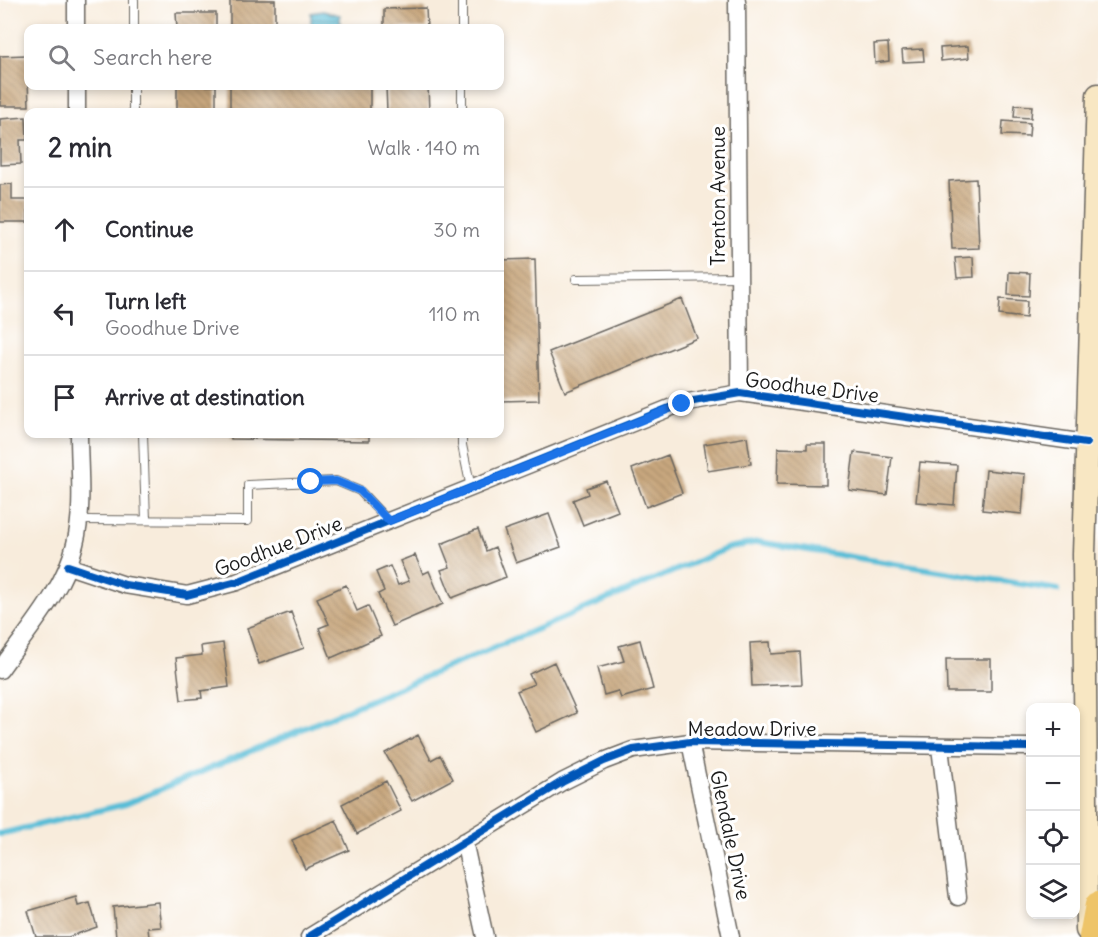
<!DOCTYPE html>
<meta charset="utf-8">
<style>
:root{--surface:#fff;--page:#f2f2f3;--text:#2b2b33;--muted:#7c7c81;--line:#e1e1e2}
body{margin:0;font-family:Delius,sans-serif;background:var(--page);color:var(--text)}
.controls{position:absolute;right:18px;bottom:18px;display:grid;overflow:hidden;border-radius:12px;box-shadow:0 3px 9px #0003}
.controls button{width:54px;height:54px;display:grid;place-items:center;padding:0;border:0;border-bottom:2px solid var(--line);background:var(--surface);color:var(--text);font:30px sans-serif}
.stop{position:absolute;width:18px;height:18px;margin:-14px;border:4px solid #1a73e8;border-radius:50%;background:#fff}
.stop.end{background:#1a73e8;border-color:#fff;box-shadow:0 2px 6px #0008}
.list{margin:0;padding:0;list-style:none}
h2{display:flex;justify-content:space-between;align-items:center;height:78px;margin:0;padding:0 24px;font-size:26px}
h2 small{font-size:20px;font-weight:400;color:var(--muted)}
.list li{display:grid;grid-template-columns:39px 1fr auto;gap:18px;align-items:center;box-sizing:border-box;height:84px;padding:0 24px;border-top:2px solid var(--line)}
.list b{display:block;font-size:22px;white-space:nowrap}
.list p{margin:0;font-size:20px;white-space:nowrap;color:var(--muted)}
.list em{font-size:20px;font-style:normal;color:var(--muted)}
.icon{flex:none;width:33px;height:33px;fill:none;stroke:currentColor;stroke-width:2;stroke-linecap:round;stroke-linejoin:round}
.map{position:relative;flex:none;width:1098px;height:937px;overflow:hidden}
.search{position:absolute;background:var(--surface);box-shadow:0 3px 9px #0003;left:24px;top:24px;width:480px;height:66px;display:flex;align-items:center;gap:15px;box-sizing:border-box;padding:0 21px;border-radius:12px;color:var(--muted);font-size:22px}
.panel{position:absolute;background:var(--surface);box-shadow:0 3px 9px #0003;left:24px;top:108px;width:480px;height:330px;border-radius:12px}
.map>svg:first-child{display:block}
</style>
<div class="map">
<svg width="1098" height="937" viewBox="0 0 1098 937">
<defs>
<pattern id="water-rules" width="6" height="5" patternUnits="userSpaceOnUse" patternTransform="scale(1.5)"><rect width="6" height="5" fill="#59bdd7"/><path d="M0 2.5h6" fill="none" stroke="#4999ae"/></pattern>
<pattern id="building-back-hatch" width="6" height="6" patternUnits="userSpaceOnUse" patternTransform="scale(1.5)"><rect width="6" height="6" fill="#c8a77e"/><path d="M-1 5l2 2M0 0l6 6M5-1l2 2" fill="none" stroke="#ab8f6c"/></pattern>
</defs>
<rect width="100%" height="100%" fill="#fff"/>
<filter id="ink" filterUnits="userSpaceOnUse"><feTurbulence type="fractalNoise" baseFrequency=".0167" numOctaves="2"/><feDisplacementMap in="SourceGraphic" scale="12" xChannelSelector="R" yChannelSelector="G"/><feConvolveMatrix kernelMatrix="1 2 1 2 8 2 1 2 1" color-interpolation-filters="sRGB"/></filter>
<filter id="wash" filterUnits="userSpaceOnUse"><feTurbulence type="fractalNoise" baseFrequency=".008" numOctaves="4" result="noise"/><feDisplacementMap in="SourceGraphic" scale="24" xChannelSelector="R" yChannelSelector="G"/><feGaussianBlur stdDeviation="1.35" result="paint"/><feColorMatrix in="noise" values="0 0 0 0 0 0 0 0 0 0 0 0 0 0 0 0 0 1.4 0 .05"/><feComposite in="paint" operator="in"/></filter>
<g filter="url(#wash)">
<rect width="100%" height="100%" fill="#f8ecdc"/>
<path fill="url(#water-rules)" stroke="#3a6c7a" stroke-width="1.5" d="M323,11l17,4v10h-29v-12z"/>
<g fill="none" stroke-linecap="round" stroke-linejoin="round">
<path stroke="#59bdd7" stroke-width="6" d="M0,834l126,-30 602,-256 30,-6 300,48"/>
</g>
<g id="blocks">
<path fill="url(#building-back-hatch)" d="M230,0h45v28h-45z
M426,8l1,20h-43v-19z
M176,13h40v15h-39z
M888,43l1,18 -14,2 -1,-19z
M968,46l1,12 -28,3 -1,-13z
M923,49l1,12 -21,1 -1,-12z
M27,55l2,51h-29v-50z
M177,86h39v26h-39z
M230,86h140v26h-140z
M386,86h42l1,26h-42z
M1015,105l17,1 -1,12 -17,-1z
M26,117l1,23h-7l1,24 -21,1v-46z
M1003,121l27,2 -1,13 -27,-1z
M976,179l3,69 -27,1 -3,-68z
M12,184v16h16v22h-28v-37z
M973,257l1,20 -17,1 -2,-20z
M535,259l4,141 -39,1v-141z
M1009,272l21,1 -1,23 -21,-1z
M682,299l15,39 -132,54 -16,-40z
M1000,299l27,2 -1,17 -27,-3z
M231,434h138v7l-138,-2z
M747,437l4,27 -43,7 -4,-27z
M807,444h19v41l-49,-1 1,-36 29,1z
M854,452l38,5 -5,38 -38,-5z
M668,455l14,38 -36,14 -14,-38z
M920,462l37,3 -3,40 -38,-3z
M986,470l39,4 -3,40 -40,-4z
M606,481l12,30 -35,14 -10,-25 15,-6 -2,-6z
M549,514l12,33 -45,16 -12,-33z
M478,529l8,22 9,-4 11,30 -54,21 -11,-28 9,-3 -9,-23z
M415,555l8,19 6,-3 14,33 -51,22 -14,-32 6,-3 -8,-19 14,-6 8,19 11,-4 -9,-20z
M346,585l11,26 11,-5 13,30 -50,22 -12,-30 10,-4 -12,-26z
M291,612l13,36 -45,16 -12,-36z
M640,640l13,49 -32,9 -3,-7 -14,4 -7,-27 27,-7 -5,-15z
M770,642l1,12 29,-2 2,32 -50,2 -2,-43z
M223,643l6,44 -28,4 1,7 -21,2 -5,-42 26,-3 -1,-9z
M946,659h45v33h-44z
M554,662l23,51 -41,19 -19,-41 17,-7 -5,-10z
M418,735l13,25 9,-5 13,24 -41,22 -27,-48z
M386,781l15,30 -44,23 -15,-30z
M336,820l13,30 -44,19 -13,-29z
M76,897l2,9 12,-3 7,24 -29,10h-32l-8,-26z
M158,902l3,25 -13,1 1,9h-33l-3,-30z"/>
</g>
</g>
<g filter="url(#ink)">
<use href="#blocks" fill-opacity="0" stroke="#69655f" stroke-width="1.5"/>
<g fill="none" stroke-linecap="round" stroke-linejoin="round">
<g stroke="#69655f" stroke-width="10">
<path id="lane" d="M462,0v28
M134,28v-28
M462,86v26
M133,112v-26
M576,279l163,-2
M143,434l3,86
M462,434v11l9,43
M79,520l169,1v-36l88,-4 24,10 28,30"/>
</g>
<g stroke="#69655f" stroke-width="19">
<path id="street" d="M76,0v28
M737,0l3,393
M77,86v26
M68,566l57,19 62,10 50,-13 445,-179 58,-10 346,50
M0,670c27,-39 64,-79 75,-126 9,-35 4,-74 4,-110
M690,742l41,195
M940,747l18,150
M464,841l21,96
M309,937l253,-155 42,-21 29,-11 57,-8 340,5"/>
</g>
<g stroke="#69655f" stroke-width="25">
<path id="secondary" d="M1087,930l-3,-376 14,-459"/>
</g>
<g stroke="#69655f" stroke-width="28">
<path id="primary" d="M1092,937l6,-32"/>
</g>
<use href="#lane" stroke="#fff" stroke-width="8"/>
<use href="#street" stroke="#fff" stroke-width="16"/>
<use href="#secondary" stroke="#f8e7c3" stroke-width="22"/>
<use href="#primary" stroke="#eec469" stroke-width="26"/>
<g stroke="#fff" stroke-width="11">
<path id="cycleway" d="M68,566l57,19 62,10 50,-13 445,-179 58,-10 346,50
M309,937l253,-155 42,-21 29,-11 57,-8 340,5"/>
</g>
<use href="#cycleway" stroke="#0057b8" stroke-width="8"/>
</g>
</g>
<g fill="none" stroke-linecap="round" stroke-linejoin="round" filter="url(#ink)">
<path stroke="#1a73e8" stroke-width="8" d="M311,482l25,-1 24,10 29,30 293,-117"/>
</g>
<g text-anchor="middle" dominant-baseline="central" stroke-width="6" stroke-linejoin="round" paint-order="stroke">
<g font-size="20" fill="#1c1c1c" stroke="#fff">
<text transform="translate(717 196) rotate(-90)">Trenton Avenue</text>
<text transform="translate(812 387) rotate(7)">Goodhue Drive</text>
<text transform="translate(278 546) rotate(-21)">Goodhue Drive</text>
<text x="752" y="728">Meadow Drive</text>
<text transform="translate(731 835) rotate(78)">Glendale Drive</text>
</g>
</g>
</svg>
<div class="controls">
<button>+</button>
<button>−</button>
<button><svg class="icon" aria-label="locate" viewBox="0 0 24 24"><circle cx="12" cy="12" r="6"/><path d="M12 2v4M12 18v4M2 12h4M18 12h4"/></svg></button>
<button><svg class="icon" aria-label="layers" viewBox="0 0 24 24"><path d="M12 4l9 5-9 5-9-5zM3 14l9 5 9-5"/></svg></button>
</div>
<div class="stop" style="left:311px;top:482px"></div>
<div class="stop end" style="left:682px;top:404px"></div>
<div class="search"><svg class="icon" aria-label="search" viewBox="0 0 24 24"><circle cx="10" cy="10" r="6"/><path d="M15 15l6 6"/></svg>Search here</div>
<section class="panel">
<h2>2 min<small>Walk · 140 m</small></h2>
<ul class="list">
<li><svg class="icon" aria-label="ahead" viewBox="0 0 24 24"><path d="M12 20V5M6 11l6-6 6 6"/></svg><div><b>Continue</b></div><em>30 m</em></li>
<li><svg class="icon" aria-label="left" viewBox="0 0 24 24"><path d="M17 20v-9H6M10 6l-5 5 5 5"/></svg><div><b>Turn left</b><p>Goodhue Drive</p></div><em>110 m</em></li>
<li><svg class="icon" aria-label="arrive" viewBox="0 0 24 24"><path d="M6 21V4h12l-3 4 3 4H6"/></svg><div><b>Arrive at destination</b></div></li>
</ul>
</section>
</div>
